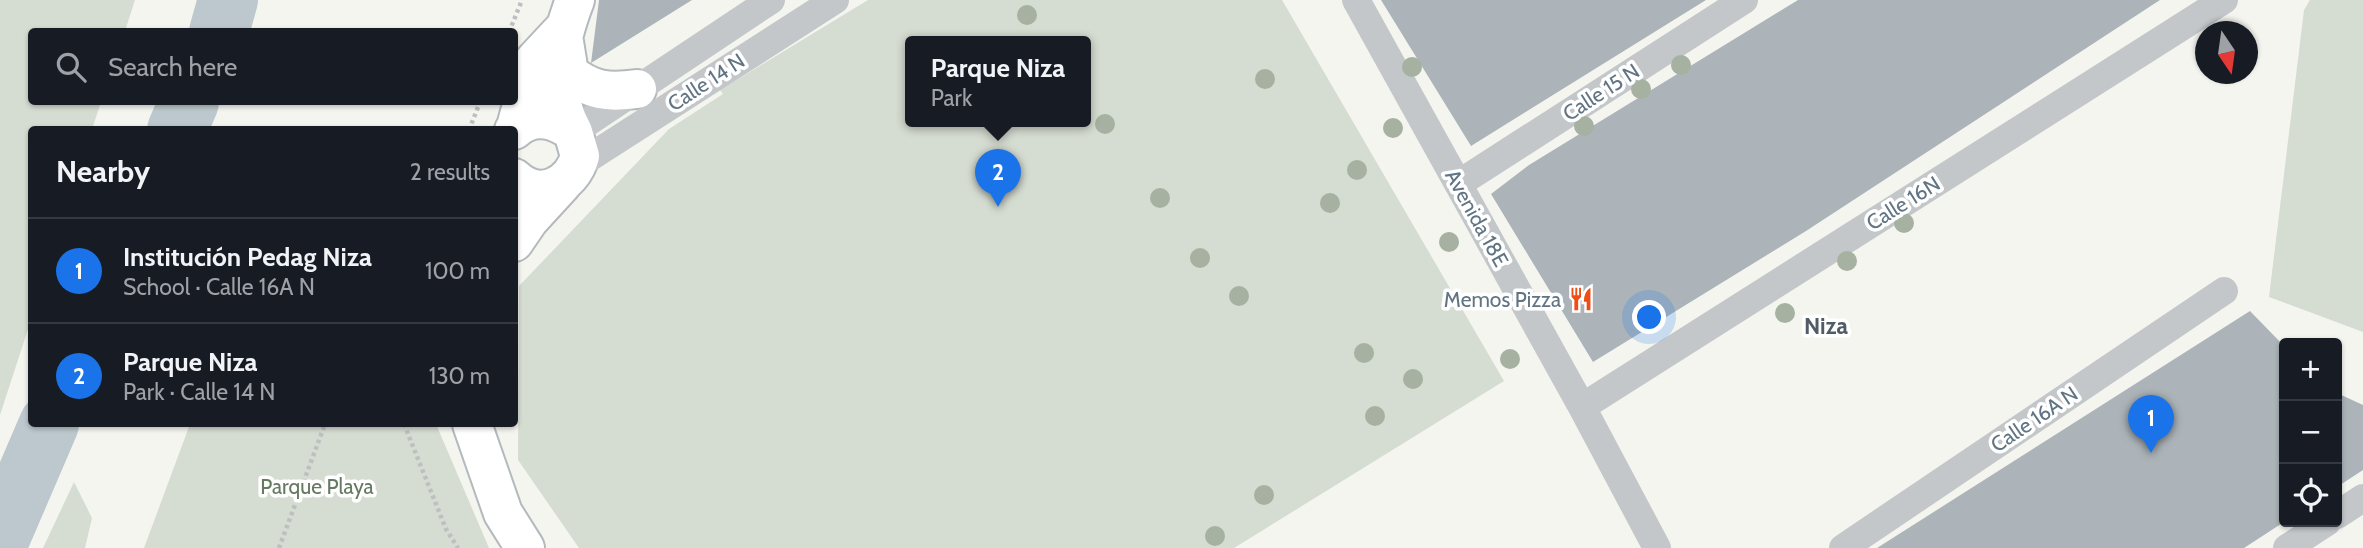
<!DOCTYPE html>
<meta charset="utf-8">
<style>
:root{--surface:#171b24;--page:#242831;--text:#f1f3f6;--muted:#9ea1a6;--line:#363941;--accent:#1a73e8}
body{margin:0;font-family:Cabin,sans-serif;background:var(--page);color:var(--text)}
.controls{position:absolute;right:21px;bottom:21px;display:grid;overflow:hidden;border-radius:7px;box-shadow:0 2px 5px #0004}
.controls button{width:63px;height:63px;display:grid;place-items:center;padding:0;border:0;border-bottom:2px solid var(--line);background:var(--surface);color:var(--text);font:35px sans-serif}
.compass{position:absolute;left:2195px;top:21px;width:63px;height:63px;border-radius:50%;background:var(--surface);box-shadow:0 2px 5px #0004;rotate:167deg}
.you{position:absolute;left:1650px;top:318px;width:24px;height:24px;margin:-18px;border:5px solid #fff;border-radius:50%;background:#1a73e8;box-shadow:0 0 0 10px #1a73e833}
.badge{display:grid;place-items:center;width:46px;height:46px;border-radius:50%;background:var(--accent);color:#fff;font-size:23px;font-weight:700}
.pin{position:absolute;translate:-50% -58px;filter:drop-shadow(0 2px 4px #0008)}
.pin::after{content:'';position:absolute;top:37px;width:24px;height:21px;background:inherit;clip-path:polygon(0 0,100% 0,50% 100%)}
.popup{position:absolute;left:905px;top:36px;width:186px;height:91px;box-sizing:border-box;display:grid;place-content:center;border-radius:7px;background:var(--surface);filter:drop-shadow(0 2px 5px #0005);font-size:23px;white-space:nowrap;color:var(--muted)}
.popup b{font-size:26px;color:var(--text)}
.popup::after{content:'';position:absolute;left:50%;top:100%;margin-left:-14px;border:14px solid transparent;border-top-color:var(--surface)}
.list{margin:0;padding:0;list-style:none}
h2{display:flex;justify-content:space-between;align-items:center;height:91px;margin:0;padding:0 28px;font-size:30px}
h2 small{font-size:23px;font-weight:400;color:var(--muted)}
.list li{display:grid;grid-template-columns:46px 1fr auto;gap:21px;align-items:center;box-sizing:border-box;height:105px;padding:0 28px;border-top:2px solid var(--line)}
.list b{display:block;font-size:26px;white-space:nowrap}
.list p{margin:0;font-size:23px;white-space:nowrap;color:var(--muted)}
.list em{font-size:23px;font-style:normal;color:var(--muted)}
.icon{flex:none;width:38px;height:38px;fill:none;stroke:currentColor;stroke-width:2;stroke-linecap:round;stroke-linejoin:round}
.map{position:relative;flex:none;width:2363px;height:548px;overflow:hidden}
.search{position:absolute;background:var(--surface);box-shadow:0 2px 5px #0004;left:28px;top:28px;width:490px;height:77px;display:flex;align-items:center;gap:18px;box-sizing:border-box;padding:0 24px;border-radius:7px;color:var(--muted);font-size:26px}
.panel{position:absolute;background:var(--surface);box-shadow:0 2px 5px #0004;left:28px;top:126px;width:490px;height:301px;border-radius:7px}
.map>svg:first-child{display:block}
</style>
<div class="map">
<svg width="2363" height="548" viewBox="0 0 2363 548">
<rect width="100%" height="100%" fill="#f5f5f0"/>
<path fill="#d5dcd1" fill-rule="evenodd" d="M0,0h135l-10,31 -93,1v70h69l-9,27 -60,1 -1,190 -31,95z
M868,0h414l222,381 -270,167h-655l-61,-88 1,-174 150,-157 54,-35 -3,-4zM911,41h175v80h-175z
M2310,0h53v332l-94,-35 35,-287z
M190,424h246l53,124h-345z
M74,482l18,36 -7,30h-42z"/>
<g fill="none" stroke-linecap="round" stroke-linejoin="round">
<path stroke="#bcc8cd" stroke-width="60" d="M219,32l9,-32
M177,130l12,-28
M0,538l49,-114"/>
</g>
<path fill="#acb4b9" d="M599,0h93l-101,63z
M1381,0h325l-235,146z
M1798,0h362l-354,231 -213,131 -102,-168 38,-29z
M2250,311l34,35v176l-40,26h-367z
M2337,393l26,12v65l-26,17z"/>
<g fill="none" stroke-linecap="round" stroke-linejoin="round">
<g stroke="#b3b9bd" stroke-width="42">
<path id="secondary" d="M564,42l5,31c22,18 39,20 68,16
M516,127l18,-66 28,-30
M514,130c19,-17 40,-12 59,2l7,24c-8,30 -41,46 -66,22
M573,132c-24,-43 -15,-88 2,-132
M514,242l15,-22 33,-36
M472,424l31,89 22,35"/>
</g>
<path stroke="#bdbfc1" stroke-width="4.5" stroke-dasharray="3.5 3.5" stroke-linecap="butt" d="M509,32l13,-32
M469,130l11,-28
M404,424l42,105 12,19
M279,548l46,-124"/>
<path stroke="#c3c7ca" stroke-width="28" d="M1356,0l226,407 75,141
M573,132l198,-132
M578,165l257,-165
M1458,184l286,-184
M1582,407l642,-407
M2337,515l26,-17
M1843,548l381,-257
M2287,548l40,-26"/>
<use href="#secondary" stroke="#fff" stroke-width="38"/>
</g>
<g fill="#a6b1a1">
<circle cx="1027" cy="15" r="10"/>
<circle cx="1681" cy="65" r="10"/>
<circle cx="1412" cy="67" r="10"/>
<circle cx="1265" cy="79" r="10"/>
<circle cx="1641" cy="89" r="10"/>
<circle cx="1105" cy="124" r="10"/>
<circle cx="1584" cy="126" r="10"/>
<circle cx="1393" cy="128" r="10"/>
<circle cx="1357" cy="170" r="10"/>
<circle cx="1160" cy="198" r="10"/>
<circle cx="1330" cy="203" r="10"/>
<circle cx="1904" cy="223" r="10"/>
<circle cx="1449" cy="242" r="10"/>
<circle cx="1200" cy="258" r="10"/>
<circle cx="1847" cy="261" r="10"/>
<circle cx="1239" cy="296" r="10"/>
<circle cx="1785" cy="313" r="10"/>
<circle cx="1364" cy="353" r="10"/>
<circle cx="1510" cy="359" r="10"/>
<circle cx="1413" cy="379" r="10"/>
<circle cx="1375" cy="416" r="10"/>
<circle cx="1264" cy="495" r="10"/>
<circle cx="1215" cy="536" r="10"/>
</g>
<defs>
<g id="restaurant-bare" transform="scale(1.89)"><path d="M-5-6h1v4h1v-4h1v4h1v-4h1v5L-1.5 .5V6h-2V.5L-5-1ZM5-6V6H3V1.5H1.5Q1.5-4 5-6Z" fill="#ef4d16" stroke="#fff" stroke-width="2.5" paint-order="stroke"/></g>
</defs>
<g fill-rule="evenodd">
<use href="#restaurant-bare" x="1581" y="299"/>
</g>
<g text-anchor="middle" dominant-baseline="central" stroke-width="7" stroke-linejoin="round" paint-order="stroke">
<g font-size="21" fill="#617483" stroke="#fff">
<text transform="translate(706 82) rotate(-33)">Calle 14 N</text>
<text transform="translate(1601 92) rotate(-33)">Calle 15 N</text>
<text transform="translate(1903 203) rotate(-32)">Calle 16N</text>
<text transform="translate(1477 218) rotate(61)">Avenida 18E</text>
<text transform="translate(2034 419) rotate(-34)">Calle 16A N</text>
</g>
<g font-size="21" fill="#617483" stroke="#fff" text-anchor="end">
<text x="1561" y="299">Memos Pizza</text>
</g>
<g font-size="21" fill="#657a61" stroke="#fff">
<text x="317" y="486">Parque Playa</text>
</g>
<g font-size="23" font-weight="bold" fill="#505d68" stroke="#fff">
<text x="1826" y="326">Niza</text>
</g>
</g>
</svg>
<div class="controls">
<button>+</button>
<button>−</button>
<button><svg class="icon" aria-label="locate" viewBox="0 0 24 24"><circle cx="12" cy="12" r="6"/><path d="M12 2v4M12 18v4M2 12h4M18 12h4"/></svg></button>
</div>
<svg class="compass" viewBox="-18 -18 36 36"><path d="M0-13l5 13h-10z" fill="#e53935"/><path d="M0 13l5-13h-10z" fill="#9ea1a6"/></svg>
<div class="you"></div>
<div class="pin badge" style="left:2151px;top:453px">1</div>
<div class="pin badge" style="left:998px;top:207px">2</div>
<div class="popup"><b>Parque Niza</b>Park</div>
<div class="search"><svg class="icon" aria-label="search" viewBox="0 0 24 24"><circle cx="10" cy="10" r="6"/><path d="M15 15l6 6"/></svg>Search here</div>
<section class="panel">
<h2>Nearby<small>2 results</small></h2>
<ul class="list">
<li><span class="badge">1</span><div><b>Institución Pedag Niza</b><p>School · Calle 16A N</p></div><em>100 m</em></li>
<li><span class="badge">2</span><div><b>Parque Niza</b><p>Park · Calle 14 N</p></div><em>130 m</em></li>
</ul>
</section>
</div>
